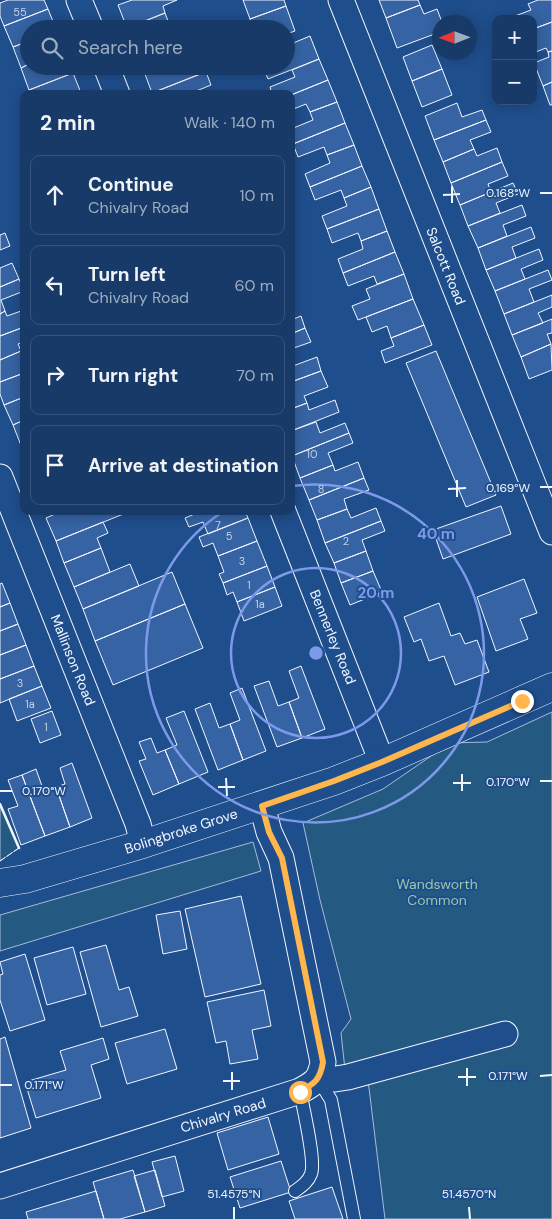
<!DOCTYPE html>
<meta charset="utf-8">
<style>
:root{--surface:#173a69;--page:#20416f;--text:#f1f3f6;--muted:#9eadc0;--line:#36547d}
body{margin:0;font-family:"DM Sans",sans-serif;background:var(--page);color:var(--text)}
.controls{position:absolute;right:15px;top:15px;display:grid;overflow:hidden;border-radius:10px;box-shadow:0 2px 12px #0003}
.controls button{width:45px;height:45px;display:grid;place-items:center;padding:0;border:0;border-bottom:1px solid var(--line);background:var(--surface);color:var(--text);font:25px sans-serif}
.compass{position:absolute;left:432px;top:15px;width:45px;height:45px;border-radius:50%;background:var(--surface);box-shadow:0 2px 12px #0003;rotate:269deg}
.stop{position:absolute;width:15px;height:15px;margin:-11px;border:4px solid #ffb74d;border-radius:50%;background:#fff}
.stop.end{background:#ffb74d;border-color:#fff;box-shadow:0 1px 5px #0008}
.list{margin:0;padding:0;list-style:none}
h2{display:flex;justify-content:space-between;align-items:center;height:65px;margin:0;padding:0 20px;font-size:21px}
h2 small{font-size:16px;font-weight:400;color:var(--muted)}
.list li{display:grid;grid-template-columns:32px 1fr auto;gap:15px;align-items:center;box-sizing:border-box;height:80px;margin:0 10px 10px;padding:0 10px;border:1px solid var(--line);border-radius:10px}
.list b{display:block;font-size:19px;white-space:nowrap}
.list p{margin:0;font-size:16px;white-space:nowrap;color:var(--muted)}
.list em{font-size:16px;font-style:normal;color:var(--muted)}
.icon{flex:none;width:28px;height:28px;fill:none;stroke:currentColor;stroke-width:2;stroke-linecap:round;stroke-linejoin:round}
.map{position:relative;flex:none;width:552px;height:1219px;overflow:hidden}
.search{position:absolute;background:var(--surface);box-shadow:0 2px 12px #0003;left:20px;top:20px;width:275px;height:55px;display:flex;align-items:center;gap:12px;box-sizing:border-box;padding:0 18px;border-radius:28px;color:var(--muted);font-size:19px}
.panel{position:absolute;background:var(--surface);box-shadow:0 2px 12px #0003;left:20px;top:90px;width:275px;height:425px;border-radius:10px}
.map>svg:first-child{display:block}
</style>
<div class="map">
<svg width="552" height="1219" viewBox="0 0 552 1219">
<rect width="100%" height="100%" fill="#1f4e8c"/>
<path fill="#245a82" stroke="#a8bbd7" d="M552,712v507h-167l-16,-131 -1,-4 -21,4 -6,-55 10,-14 -31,-119 -17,-77 80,-34 67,-46 37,-1z
M0,804l19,44 -19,13z
M253,842l8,29 -261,80v-36z"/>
<path fill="#3563a3" stroke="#f2f6ff" d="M8,0h36l4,9 -44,17 -4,-10v-13z
M132,0h45l-14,6 2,7 -38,15 -9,-23z
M243,0h41l2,6 -36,13z
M379,0h39l2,5 -34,13z
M538,0h14v22l-19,7v-10h-17l-1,-3 16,-6 -3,-6z
M420,5l4,9 13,-5 5,13h-2v10l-43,16 -11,-30z
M286,6l9,25 -9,3v-5h-33l-3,-10z
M48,9l8,20h-27v12l-16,6 -9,-21z
M165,13l6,16h-44v-1z
M552,22v29l-4,1 -2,-4 -13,5v-24z
M310,36l9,23 -51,20 -5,-13h23v-10h2l-2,-10z
M29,41v23l-8,4 -8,-21z
M432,45l10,24 -30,12 -9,-24z
M552,51v31l-9,4 -9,-23 15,-6 -1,-5z
M319,59l9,21 -37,15 -19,-1 -2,-7 25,-10 -3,-7z
M29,64v2h41l3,7 -44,17 -8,-22z
M142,66h78l-68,27z
M442,69l10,26 -30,12 -10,-26z
M206,72l5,13 -22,9 -37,-1z
M73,73l8,20 -50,1 -2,-4z
M328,80l9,22 -27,10 -4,-8 -15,6v-15z
M552,82v23h-2l-7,-19z
M337,102l8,21 -52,21 -2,-5v-10l22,-9 -3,-8z
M457,103l5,14 20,-7 4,10 -52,20 -9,-24z
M486,120l5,12 -21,8 4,9 -31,13 -9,-22z
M345,123l9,22 -27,10 -3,-8 -26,10 -5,-13z
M354,145l8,21 -52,21 -5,-13 25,-11 -3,-8z
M497,148l5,14 -51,21 -8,-21 31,-13 3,7z
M502,162l6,14 -20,8 3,8 -31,13 -9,-22z
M362,166l9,21 -27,11 -3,-8 -26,10 -5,-13z
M513,183l5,11 -22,9 4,10 -32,13 -8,-21z
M371,187l8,22 -52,20 -5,-13 25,-10 -3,-8z
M522,205l4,11 -23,9 4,11 -29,12 -10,-22z
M379,209l8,22 -26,10 -3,-8 -26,10 -5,-14z
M531,227l4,11 -23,9 4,11 -30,12 -8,-22z
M387,231l8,21 -52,21 -5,-14 25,-10 -2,-8z
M5,233l5,13 -10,4v-15z
M539,249l4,11 -22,9 4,10 -30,12 -9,-21z
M395,252l9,22 -27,10 -3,-8 -26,10 -5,-13z
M12,263l7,16 -19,8v-19z
M548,270l4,10 -23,9 5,13 -30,12 -9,-23z
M404,274l9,25 -55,21 -6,-14 18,-7 -4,-10z
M19,279l5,12 -23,9 4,11 -5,3v-27z
M552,295v12l-14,6 5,10 -31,12 -8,-21z
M413,299l11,26 -33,13 -4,-12 -15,6 -6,-15z
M24,310v17l-24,9v-22l5,-3 2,5z
M301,316l4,12 -14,6v-14z
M552,319v14l-5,1 4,10 -30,13 -9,-22z
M424,325l8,20 -47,18 -4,-12 13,-5 -3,-8z
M24,327v15l-6,2 3,7 -21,9v-24z
M305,328l6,14 -20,7v-15z
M551,344l1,26 -23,9 -8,-22z
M21,351l3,6v16l-24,9v-22z
M436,351l60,144 -30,12 -60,-144z
M317,357l4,14 -30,11v-19l2,3z
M321,371l7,16 -24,9 3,7 -16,6v-27z
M24,373v24l-20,8 -4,-11v-12z
M24,397v23l-11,5 -9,-20z
M335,400l4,12 -48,19v-22l16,-6 2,7z
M24,420v27l-2,1 -9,-23z
M316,422l4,11 25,-10 4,10 -57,23 -1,-25z
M349,433l4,10 -25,10 5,12 -33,13 -8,-22z
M358,462l6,16 -55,22 -9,-22 33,-13 2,6z
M364,478l5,12 -25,9 3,10 -30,11 -8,-20z
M501,506l10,28 -68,25 -10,-29z
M376,508l5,13 -56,22 -8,-23 30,-11 4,9z
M62,511h64v2l-70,28 -10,-23z
M202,511h43l3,7 -40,16 -5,-12 -14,5 -4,-9z
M248,518l9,23 -39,15 -5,-13 -10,4 -4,-10z
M381,521l4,10 -23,9 4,11 -32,12 -9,-20z
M103,522l5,11 -11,5 4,10 -37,15 -8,-22z
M257,541l10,25 -44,17 -4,-9 5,-2 -6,-16z
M101,548l9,24 -36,15 -10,-24z
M366,551l7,20 -32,12 -7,-20z
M130,564l9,22 -56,23 -9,-22z
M267,566l8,21 -38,15 -4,-10 -6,3 -4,-12z
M373,571l9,21 -32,13 -9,-22z
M172,572l13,32 -90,37 -12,-32z
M524,579l13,34 -17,6 8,20 -32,12 -19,-54z
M2,583l8,20 -10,4v-23z
M275,587l7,19 -38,15 -7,-19z
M10,603l8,21 -18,7v-24z
M439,603l12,33 9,-3 5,11 12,-4 12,32 -34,13 -11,-29 -15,5 -8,-22 -7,3 -10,-25z
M185,604l18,44 -90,37 -18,-44z
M18,624l8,21 -26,10v-24z
M26,645l8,21 -34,13v-24z
M34,666l8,20 -42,17v-24z
M301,666l24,63 -23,9 -13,-36 10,-4 -10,-27z
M269,681l9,25 11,-4 13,36 -25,9 -23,-61z
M42,686l9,22 -34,13 -8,-22z
M242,688l24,63 -23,9 -13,-36 10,-4 -10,-27z
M210,703l9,25 11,-4 13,36 -25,10 -23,-61z
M52,711l9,24 -21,8 -9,-24z
M184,711l24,61 -29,12 -14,-34 12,-5 -11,-27z
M151,738l6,15 8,-3 14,34 -26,11 -14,-34 7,-2 -7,-17z
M72,763l20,55 -22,9 -14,-40 9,-3 -5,-16z
M36,769l8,23 12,-5 14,40 -25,9 -23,-61z
M22,775l23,61 -24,9 -13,-36 10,-3 -10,-26z
M241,896l20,88 -56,13 -20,-88z
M180,911l7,38 -24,5 -7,-39z
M106,945l13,45 10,-3 9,29 -37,11 -21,-75z
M73,947l13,47 -39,11 -13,-47z
M25,954l20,66 -35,11 -10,-31v-25l3,-1 -3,-12z
M264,990l7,36 -19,4 6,29 -28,5 -4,-23 -10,2 -9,-41z
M165,1029l12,40 -50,15 -12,-41z
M5,1037l26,91 -31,10v-99z
M103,1038l6,21 -18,6 10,33 -65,20 -11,-36 41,-12 -6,-19z
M268,1117l11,37 -51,16 -11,-37z
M175,1156l9,35 -22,6 -10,-35z
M281,1161l10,31 -51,16 -10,-31z
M133,1170l12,42 -25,7h-16l-11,-37z
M155,1170l10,36 -20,6 -11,-36z
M332,1187l11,32h-48l-6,-18z
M96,1191l8,28h-76l-2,-7z"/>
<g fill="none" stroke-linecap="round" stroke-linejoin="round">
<g stroke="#f2f6ff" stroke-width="14">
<path id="service" d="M318,1079l13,21 23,119
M295,1191c7,-5 13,-9 16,-17 5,-13 -8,-66 -11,-83"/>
</g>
<g stroke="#f2f6ff" stroke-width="27">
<path id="minor" d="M79,0l12,29
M341,0l211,532
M106,66l11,28
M0,477l138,347 5,20
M283,511l99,251
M318,1079h17l13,-2 157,-43
M0,1186l300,-95c15,-8 20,-11 23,-29l-42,-204 -12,-26 -7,-26"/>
</g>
<g stroke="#f2f6ff" stroke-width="29">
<path id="tertiary" d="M0,883l25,-4 118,-35 191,-63 48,-19 170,-75"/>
</g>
<use href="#service" stroke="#1f4e8c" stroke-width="12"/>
<use href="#minor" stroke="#1f4e8c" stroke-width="25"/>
<use href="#tertiary" stroke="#1f4e8c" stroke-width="28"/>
<path stroke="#f2f6ff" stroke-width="1" stroke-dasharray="6 2.5" stroke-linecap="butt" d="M0,861l19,-13"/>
<path stroke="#f2f6ff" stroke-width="2.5" d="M0,804l19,44"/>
</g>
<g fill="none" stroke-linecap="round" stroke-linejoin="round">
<path stroke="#ffb74d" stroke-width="6" d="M300,1092c15,-9 20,-12 23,-30l-41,-204 -13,-26 -7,-26 72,-25 48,-19 140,-61"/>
</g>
<path fill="none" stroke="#f2f6ff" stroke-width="2" d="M452,186v17M540,193h12M443,195l17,-1M457,480v17M540,487h12M448,489l18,-1M462,774v17M226,778l1,18M540,781h12M453,783h18M218,787h17M0,791h12M467,1068v18M232,1072v18M540,1076l12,-1M458,1077h18M223,1081h17M0,1085h12M234,1207v12M469,1207l1,12"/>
<g fill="none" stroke="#7d9aea" stroke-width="2.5">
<circle cx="316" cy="653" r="85"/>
<path d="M292 486A169 169 0 1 1 224 511"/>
</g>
<g text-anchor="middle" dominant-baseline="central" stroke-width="4" stroke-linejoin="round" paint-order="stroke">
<g font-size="11" fill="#c3d1e8">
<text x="20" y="12">55</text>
<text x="312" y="454">10</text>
<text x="321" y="489">8</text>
<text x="218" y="525">7</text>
<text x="229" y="536">5</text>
<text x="346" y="541">2</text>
<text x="242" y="561">3</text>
<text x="249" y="585">1</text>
<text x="260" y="604">1a</text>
<text x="20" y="683">3</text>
<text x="30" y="704">1a</text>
<text x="46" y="727">1</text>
</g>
<g font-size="14" fill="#f2f6ff" stroke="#1f4e8c">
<text transform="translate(446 266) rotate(68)">Salcott Road</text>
<text transform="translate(333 637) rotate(68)">Bennerley Road</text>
<text transform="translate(73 660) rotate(68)">Mallinson Road</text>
<text transform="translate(181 831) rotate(-18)">Bolingbroke Grove</text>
<text transform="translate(223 1115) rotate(-17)">Chivalry Road</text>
</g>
<g font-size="14" fill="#97c8a6" stroke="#1f4e8c">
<text x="437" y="884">Wandsworth<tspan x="437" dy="16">Common</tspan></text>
</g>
</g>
<g font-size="12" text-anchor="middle" fill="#f2f6ff" stroke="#1f4e8c" stroke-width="4" stroke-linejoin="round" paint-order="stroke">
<text x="508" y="197">0.168°W</text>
<text x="508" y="492">0.169°W</text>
<text x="508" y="786">0.170°W</text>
<text x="44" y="795">0.170°W</text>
<text x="508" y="1080">0.171°W</text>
<text x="44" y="1089">0.171°W</text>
<text x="234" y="1198">51.4575°N</text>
<text x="469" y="1198">51.4570°N</text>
</g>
<circle cx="316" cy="653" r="8" fill="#7d9aea" stroke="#1f4e8c" stroke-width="2.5"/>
<g font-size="15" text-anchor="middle" font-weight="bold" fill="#7d9aea" stroke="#1f4e8c" stroke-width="4" stroke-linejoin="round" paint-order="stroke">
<text x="436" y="539">40 m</text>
<text x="376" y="598">20 m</text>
</g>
</svg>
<div class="controls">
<button>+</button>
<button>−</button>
</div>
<svg class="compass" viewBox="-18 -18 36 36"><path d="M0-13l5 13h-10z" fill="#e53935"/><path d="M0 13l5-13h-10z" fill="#9eadc0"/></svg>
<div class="stop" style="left:300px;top:1092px"></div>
<div class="stop end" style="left:522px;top:701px"></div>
<div class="search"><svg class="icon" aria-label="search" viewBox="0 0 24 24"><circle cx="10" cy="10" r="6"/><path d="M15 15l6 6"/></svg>Search here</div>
<section class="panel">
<h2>2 min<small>Walk · 140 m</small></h2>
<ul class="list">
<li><svg class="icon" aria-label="ahead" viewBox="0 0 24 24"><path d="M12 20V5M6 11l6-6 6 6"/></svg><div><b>Continue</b><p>Chivalry Road</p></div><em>10 m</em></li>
<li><svg class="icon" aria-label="left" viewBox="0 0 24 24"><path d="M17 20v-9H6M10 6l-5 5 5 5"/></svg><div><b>Turn left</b><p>Chivalry Road</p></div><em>60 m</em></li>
<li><svg class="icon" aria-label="right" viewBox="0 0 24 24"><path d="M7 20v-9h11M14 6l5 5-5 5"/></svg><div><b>Turn right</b></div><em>70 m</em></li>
<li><svg class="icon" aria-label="arrive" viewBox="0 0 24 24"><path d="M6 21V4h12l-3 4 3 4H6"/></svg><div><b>Arrive at destination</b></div></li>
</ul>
</section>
</div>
